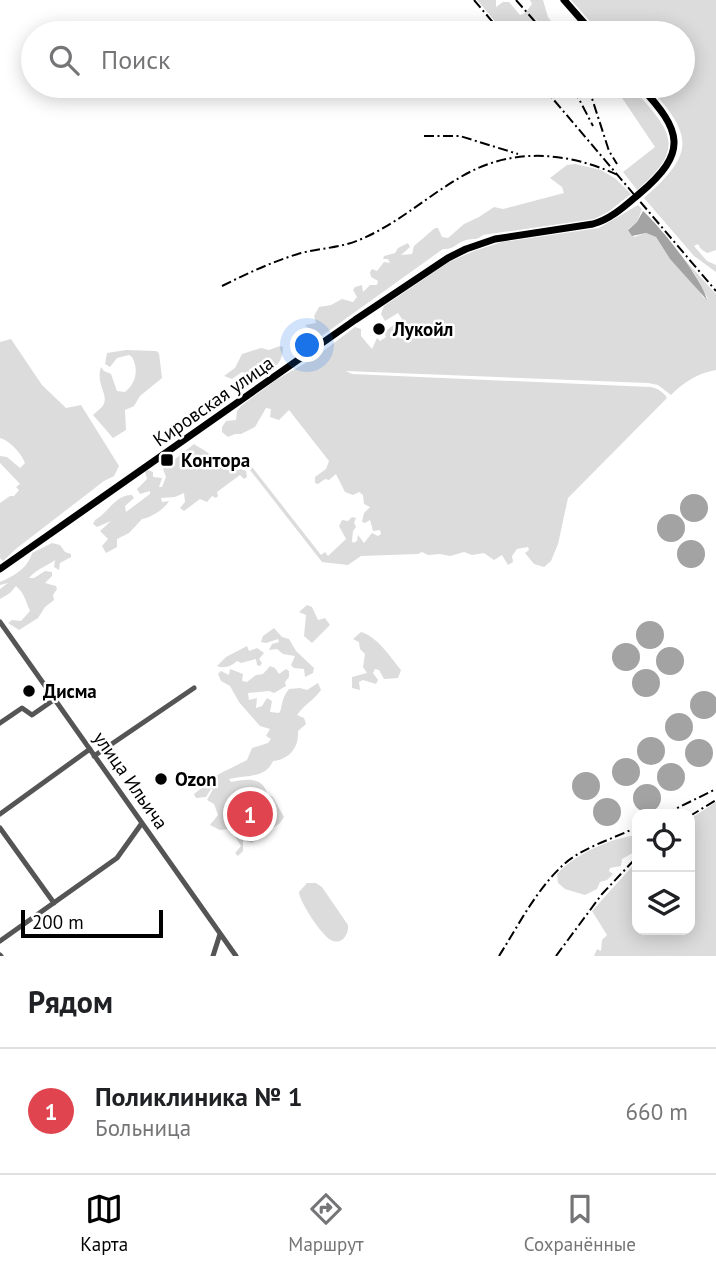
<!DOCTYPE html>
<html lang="ru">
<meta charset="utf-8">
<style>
:root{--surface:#fff;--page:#f2f2f2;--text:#202124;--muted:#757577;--line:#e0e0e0;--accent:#000}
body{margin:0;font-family:"PT Sans",sans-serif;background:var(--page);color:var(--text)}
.controls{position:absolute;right:21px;bottom:21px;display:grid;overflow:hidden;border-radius:14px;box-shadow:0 4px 18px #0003}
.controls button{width:63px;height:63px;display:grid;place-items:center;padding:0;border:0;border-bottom:2px solid var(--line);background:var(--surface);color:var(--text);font:35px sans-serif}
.scale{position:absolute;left:21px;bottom:18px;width:142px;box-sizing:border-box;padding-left:7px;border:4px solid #000;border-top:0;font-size:19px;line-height:24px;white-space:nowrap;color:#000;-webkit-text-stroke:5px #fff;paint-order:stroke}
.you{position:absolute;left:308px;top:346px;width:24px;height:24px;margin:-18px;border:5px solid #fff;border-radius:50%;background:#1a73e8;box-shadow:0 0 0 10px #1a73e833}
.badge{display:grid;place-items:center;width:46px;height:46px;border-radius:50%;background:var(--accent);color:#fff;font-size:23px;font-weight:700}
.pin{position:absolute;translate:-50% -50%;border:4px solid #fff;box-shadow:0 2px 7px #0006}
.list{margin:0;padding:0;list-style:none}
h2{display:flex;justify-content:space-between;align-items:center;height:91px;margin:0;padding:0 28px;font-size:30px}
h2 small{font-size:23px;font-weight:400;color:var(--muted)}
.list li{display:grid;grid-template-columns:46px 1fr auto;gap:21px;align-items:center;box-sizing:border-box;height:126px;padding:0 28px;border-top:2px solid var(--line)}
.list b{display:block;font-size:26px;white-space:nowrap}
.list p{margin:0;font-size:23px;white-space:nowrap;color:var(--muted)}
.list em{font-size:23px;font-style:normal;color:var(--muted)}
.icon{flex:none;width:38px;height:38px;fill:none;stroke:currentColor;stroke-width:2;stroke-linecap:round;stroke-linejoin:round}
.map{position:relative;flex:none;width:716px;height:956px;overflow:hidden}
.search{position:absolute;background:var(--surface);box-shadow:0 4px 18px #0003;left:21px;right:21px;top:21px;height:77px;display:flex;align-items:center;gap:18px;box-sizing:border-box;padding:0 24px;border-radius:38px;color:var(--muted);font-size:26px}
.sheet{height:217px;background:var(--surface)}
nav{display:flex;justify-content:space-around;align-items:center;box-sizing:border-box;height:98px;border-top:2px solid var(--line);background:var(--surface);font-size:19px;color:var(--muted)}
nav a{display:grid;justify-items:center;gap:4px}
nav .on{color:var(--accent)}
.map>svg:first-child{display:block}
</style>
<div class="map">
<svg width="716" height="956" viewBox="0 0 716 956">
<rect width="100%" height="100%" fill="#fff"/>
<path fill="#dcdcdc" d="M477,0h19v7l7,-5h6l11,13 5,-2 7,-9 -2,-4h13l5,17 12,16h-9l-17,-15 9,15h-38z
M571,0h145v250l-9,3 -6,-4 -3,-5 -4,2 13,15 9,4v7l-22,-16 -50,-58c52,-45 49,-63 4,-112h35v-53h-59l-5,-6 -7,1 -10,-5 -7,4z
M614,86h17c37,43 59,59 6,104l-14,-18 32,-25z
M575,164l26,6 15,9 15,15 -23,18 -14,7 -111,16c-7,6 -9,3 -17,5 -10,3 -12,10 -23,9l-134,96 -7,5 -6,-3v-7l6,-8 10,-1 -7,-6 11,-2 -2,-7 5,-9 12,-2 11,-6 11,3 4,-5 -4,-7 2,-3 7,-2 1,7 7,-7h7l1,-4 -7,-4 -1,-5 2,-3 5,2 7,-9 6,1 -2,-4h-5l1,-3 11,-3 3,-5 10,-5 2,4 -9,8 11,-1 2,-8 21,-18h3l4,9 6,1 16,-14 15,-7 15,-10 9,2 61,-16 -2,-6 -12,-9 17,-13z
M638,205l4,4 -5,13 -9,7 6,8 12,-4 10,4 14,22 20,20 14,19 4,1 -14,-26 -21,-26 43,47v76c-18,3 -32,12 -45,25l-13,-10 -10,-2 -302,-12 6,3 298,13c7,1 14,5 17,11l-99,100 -10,46 -7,17 -7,6 -10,-3 -9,-11 4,-3 -1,-3 -11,2 -5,7 1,6 -5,3 -6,-10 -8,5 -10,-7 -12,2 -8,-3 -14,4 -10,-2 -12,1 -6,-3 -4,2 -57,2 -13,9 -26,-3 -72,-92 2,-3 69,88 4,-3 3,4 18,-17 -7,-13 3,-6 6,1 4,-4 4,1 -2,5 2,4 -3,4 -1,10 1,2 4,-2 1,-6 6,8 8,-10 6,3 3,-2 -1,-4 -7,1 -3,-11 -5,3 -3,-1 2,-9 6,-6 -6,-3 -1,-9 -4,-3 -6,3 -8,-3 -9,-18 -7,6 -4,-1 -7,5 -3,-1v-6l11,-8 3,-8 -40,-51 -10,10 -9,-3 1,-8 -5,-1 -11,19 -14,7h-6l-7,3 -6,-5v-5l4,-6 10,-1 1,-9 4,-5 35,-26 38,-22 41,-31 6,2v7l11,13 5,-11 3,3 6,-4 -2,-5 18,-13 -4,-6 -13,8 -4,-7 3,-8 65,-44 25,-11 28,-9 97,-14z
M11,339l31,46 24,23 15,-3 38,61 -5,10 -10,5 -87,67 -14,13 -3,-3v-55l10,-7h4l5,-6 -3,-3 4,-3 -20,-21v-7l7,1 13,11 5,-5c-3,-9 -16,-23 -25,-25v-96z
M280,346l3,1c-1,21 -10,19 -24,30l-17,-5 -10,7 -8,-3 11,-8 7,-14 19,-6 8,2z
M126,350l30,1 3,2 3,25 -22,18 -6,10 -9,4 1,20 -13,8 -20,-23c3,-3 6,-5 9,-8 9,-11 -7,-22 -1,-40l3,4 7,3 6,17 8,1c11,-9 14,-22 7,-35l-3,-2 -12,3 -7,9 -5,-3 2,-11z
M194,444c4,3 11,6 14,9 10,11 17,22 33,16l5,2 1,6 -3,2 -4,-4 -23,17 1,4 -2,2 -4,-2 -5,6 -7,-3 -16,12 -4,-3 5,-6 -1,-9 -9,4 -14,1 1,4 7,-1c-4,8 -19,17 -27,18l-13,14 -12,6v8l-11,6 -4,-7 6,-7 -8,-8 11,-10 -14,6 -4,-3 2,-4c14,-8 20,-25 37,-25l2,3 -9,8 1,6 24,-18v-3l-10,3 -3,-5 10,-10 -2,-7 3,-2 5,2v5l9,1 -3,9h3l4,-10 -3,-8z
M52,543l8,2 5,7 6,2v3l-11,6 -1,7 -5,-3 1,-7c-8,6 -20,10 -26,18h5l11,-7 7,1v4l-7,7 11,3 1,3 -4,6 1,5 -9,7 -7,11 -19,12 -11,-7 4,-3 9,1 9,-10c-5,-11 -5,-17 -14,-25l-6,7 -10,6v-10l8,-6 -8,2v-3c14,-6 28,-14 32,-29z
M307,605l5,2 6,13 7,-2 5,7 -18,18 -8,-7 2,-21 -7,-3z
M274,628l8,9 7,2 7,12 18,17 -1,5 -8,4 -1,-8 -10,-1 -3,-3 4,-9 -12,-2 -6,-5 -8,1 3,-6 7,-2 -1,-3 -12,4 -5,-1 2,-6z
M361,632c17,5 29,25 40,38l-3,8 -14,1 -5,-9 -4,-1 -2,4 5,7 -2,4 -13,-4 -4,2 1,8 -8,-2v-11l15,-4 -4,-6 2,-13 -5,-5 -1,-7 -6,-3z
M247,646l2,5 8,-3 7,5 -5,6 3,4 -2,3 -3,-1 -1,-6 -15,4 -4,-2c-5,5 -13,8 -20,5l9,-9z
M270,666l5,2 4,6 7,-5 3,2v6l-4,5 1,4 -12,7 -5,-2 -21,2 1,7 8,-2 -1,10 6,-2 5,-8 5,3 -2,11 9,1c4,-5 1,-13 10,-24l11,-1 7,2 11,-7 3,7c-7,10 -17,15 -24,25l7,3 2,6 -8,7c1,16 -8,28 -25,30 -8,18 -27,14 -44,18l2,3c14,-3 32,-6 36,12l6,3 11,20 -4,6 -28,20 -9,-3v11l-5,5 -3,-3 6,-7 -11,-17 -10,1 -10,-5 8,-10 -4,-11 -7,-4 6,-11h-2l-5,8 -10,1 -2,-4 25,-20 28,-14 5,-12 16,-5 3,-4 -5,-3 4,-7 -10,-3 -21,-24 -9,-16 -9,-5 -3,-7 3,-3 8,4 1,-6 13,5 -1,7 5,1 9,-7 7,-1z
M716,802v154h-122l3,-7 4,2 1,-11 5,-5 -15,-24 45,-50v69h53v-111z
M637,835l-1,16 -14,8 -1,7 -11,2 -1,3 4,3 -6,6 -7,2 -3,7 -12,6 -20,-6 -7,-6 -1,-9c18,-20 54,-36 80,-39z
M307,883h9l6,4 26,38c1,9 -6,21 -17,15 -9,-4 -32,-39 -32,-48z"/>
<path fill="#a3a3a3" d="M643,211c17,15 60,69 64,89l-37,-41 -14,-22 -10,-4 -14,3 -4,-6 9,-8z
M680 508a14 14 0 1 1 28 0a14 14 0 1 1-28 0Z
M657 528a14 14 0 1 1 28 0a14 14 0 1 1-28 0Z
M677 554a14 14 0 1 1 28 0a14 14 0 1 1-28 0Z
M636 635a14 14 0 1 1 28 0a14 14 0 1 1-28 0Z
M612 657a14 14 0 1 1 28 0a14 14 0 1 1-28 0Z
M656 661a14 14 0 1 1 28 0a14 14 0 1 1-28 0Z
M632 683a14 14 0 1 1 28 0a14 14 0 1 1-28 0Z
M690 705a14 14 0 1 1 28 0a14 14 0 1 1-28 0Z
M665 727a14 14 0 1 1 28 0a14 14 0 1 1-28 0Z
M637 751a14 14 0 1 1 28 0a14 14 0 1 1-28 0Z
M685 753a14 14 0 1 1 28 0a14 14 0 1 1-28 0Z
M612 772a14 14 0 1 1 28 0a14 14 0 1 1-28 0Z
M657 777a14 14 0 1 1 28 0a14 14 0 1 1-28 0Z
M572 786a14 14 0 1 1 28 0a14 14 0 1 1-28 0Z
M633 798a14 14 0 1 1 28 0a14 14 0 1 1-28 0Z
M593 812a14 14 0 1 1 28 0a14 14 0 1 1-28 0Z"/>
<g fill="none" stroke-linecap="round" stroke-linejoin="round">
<path stroke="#555" stroke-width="5" d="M0,622l236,334
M0,723l22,-15 10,7 23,-16
M94,756l100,-68
M0,814l90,-65
M0,828l54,75
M0,941l117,-83 25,-35
M0,955l1,1
M213,956l7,-22"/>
<path stroke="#000" stroke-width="7" d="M564,0l29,33
M0,569l355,-249 93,-62 18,-9 29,-10 98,-15c18,-5 32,-18 46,-30 50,-42 43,-63 1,-108"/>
<path stroke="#000" stroke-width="2" stroke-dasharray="10 3.5 2 3.5" stroke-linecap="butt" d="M474,0l28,33
M516,0l29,33
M338,31l92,-6 32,8
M542,86l174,205
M588,86l21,65 8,13
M572,90l7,9 14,27
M424,136h36l58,18
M222,286c26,-13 52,-25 79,-33 20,-5 39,-5 58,-13 37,-15 66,-42 100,-62 51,-31 106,-27 159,-3
M665,814l51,-25
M690,816l26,-16
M499,956c19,-30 36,-64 62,-89 19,-19 52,-28 76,-40
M556,956l46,-62 35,-37"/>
</g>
<g fill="#000" stroke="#fff" stroke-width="2.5">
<circle cx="379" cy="329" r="7"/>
<rect x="160" y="453" width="14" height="14" rx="3.5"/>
<circle cx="29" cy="691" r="7"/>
<circle cx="161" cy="779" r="7"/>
</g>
<g text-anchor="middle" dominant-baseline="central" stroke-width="5" stroke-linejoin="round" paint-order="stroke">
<g font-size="19" font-weight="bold" fill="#000" stroke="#fff" text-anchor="start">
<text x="393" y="329">Лукойл</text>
<text x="181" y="460">Контора</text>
<text x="43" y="691">Дисма</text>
<text x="175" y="779">Ozon</text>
</g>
<g font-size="19" fill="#000" stroke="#fff">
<text transform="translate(213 401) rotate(-35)">Кировская улица</text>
<text transform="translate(131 780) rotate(55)">улица Ильича</text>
</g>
</g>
</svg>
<div class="controls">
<button><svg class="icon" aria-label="locate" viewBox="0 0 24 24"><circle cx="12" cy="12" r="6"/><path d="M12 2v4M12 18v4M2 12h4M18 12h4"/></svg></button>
<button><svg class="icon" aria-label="layers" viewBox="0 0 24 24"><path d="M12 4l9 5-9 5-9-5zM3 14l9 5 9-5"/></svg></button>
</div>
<div class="scale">200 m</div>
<div class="you"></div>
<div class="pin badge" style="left:250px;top:814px;background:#e0444e">1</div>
<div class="search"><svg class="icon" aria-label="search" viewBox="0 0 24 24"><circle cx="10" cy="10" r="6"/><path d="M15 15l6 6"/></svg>Поиск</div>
</div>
<section class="sheet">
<h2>Рядом<small></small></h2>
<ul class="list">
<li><span class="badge" style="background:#e0444e">1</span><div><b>Поликлиника № 1</b><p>Больница</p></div><em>660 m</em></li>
</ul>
</section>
<nav>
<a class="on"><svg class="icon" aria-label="map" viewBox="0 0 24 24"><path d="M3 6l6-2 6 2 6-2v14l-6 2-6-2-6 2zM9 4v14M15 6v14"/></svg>Карта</a>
<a><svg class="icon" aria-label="directions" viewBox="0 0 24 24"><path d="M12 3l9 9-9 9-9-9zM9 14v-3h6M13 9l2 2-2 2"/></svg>Маршрут</a>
<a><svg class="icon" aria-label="saved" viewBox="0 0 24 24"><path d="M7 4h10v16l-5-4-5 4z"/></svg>Сохранённые</a>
</nav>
